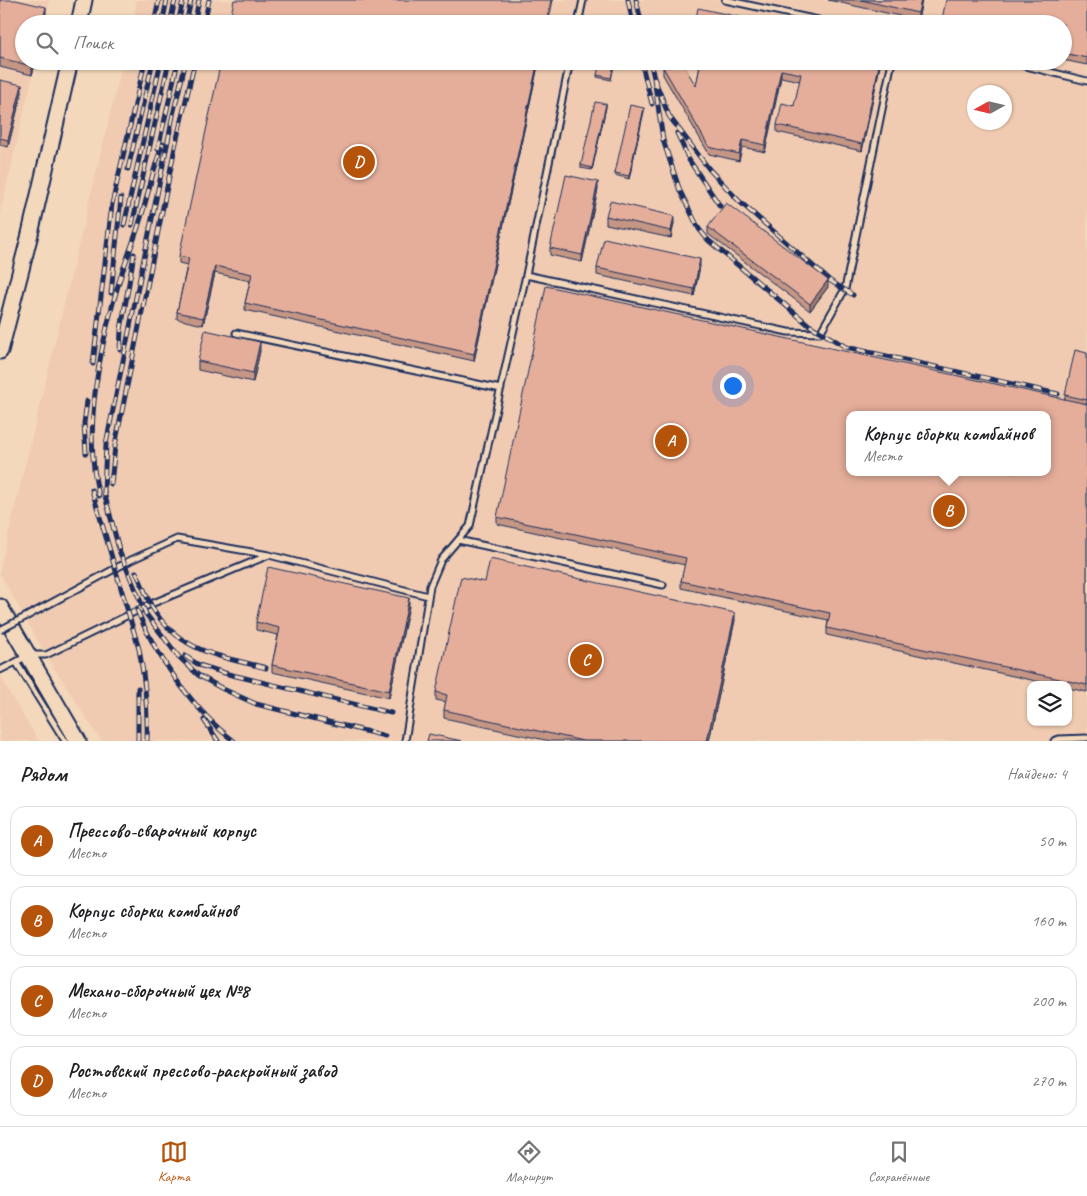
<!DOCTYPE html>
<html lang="ru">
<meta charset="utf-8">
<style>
:root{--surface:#fff;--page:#f2f2f2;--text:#202124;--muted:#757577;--line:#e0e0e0;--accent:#b45309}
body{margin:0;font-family:Caveat,sans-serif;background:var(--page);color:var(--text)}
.controls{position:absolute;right:15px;bottom:15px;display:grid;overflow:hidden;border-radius:10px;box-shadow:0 1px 4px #0004}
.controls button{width:45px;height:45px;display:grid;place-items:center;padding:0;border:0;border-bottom:1px solid var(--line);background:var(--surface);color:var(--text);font:25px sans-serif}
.compass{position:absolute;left:967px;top:85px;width:45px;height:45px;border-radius:50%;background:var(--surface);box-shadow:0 1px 4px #0004;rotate:262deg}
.you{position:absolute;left:732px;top:385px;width:18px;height:18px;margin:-12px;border:4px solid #fff;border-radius:50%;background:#1a73e8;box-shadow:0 0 0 8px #1a73e833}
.badge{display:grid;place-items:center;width:32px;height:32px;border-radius:50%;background:var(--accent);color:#fff;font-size:16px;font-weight:700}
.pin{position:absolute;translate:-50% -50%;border:2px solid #fff;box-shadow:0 1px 5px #0006}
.popup{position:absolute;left:846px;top:411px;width:205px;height:65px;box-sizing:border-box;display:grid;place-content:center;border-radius:10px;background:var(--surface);filter:drop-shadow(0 1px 4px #0005);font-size:16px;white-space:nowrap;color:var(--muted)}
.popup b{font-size:19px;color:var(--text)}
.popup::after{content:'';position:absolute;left:50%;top:100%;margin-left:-10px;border:10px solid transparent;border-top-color:var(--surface)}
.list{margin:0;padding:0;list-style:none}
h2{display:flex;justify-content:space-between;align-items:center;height:65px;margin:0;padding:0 20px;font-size:21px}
h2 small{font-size:16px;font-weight:400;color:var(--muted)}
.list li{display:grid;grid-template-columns:32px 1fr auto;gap:15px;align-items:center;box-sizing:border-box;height:70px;margin:0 10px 10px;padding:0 10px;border:1px solid var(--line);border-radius:15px}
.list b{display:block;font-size:19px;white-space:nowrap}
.list p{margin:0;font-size:16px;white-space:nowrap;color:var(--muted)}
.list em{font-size:16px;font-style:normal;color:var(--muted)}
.icon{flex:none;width:28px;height:28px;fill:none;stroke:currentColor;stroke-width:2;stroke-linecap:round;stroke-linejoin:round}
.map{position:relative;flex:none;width:1087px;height:741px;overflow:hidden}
.search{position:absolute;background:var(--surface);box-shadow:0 1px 4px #0004;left:15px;right:15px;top:15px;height:55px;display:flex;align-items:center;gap:12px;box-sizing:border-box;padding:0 18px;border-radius:28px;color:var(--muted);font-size:19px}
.sheet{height:385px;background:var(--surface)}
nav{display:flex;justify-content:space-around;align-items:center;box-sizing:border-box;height:70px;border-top:1px solid var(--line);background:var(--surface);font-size:14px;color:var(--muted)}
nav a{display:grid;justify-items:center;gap:2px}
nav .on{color:var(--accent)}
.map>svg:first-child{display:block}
</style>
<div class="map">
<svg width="1087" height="741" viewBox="0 0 1087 741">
<rect width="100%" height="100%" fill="#f4d8bb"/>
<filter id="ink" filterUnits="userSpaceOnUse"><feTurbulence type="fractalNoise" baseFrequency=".02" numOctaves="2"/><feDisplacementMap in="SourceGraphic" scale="10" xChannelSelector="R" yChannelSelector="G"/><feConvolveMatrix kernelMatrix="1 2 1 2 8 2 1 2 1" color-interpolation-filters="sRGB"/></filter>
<g filter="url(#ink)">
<path fill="#f0cbb1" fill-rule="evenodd" d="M0,0h50l-5,24h-21v37h12l-36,152z
M137,0h950v741h-986l-55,-86 -46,-81v-5l123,-508h940v-37h-931zM974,92h30v30h-30zM850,415h198v57h-198zM1031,685h37v37h-37z
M0,675l11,21 28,45h-39z"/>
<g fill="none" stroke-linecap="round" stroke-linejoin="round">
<g stroke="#1b2f5e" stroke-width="9">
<path id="lane" d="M725,0l93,20
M578,24l5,-24
M1005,61l82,20
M526,275l44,-214
M236,333l265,56
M458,540l205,45
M29,615l102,-55 46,-21 92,16 159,41
M0,670l16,-8
M65,741l-49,-79 13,-7h17l105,-51 118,-49
M405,741l25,-155 11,-26 29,-34 56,-251 262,57 32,1 25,-44 47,-228
M1054,741l5,-2 28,-1"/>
</g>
<g stroke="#1b2f5e" stroke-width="19">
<path id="secondary" d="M79,24l5,-24
M0,351l29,-113 41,-177
M0,607l78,134"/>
</g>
<use href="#lane" stroke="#f4d8bb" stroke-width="5"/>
<use href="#secondary" stroke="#f4d8bb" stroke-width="15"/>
<g stroke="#1b2f5e" stroke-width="5">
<path id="rail" d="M628,0l5,24
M636,0l6,24
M154,24l5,-24
M162,24l5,-24
M170,24l5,-24
M178,24l5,-24
M186,24l5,-24
M194,24l5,-24
M204,24l5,-24
M641,61l11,43
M650,61l4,17 15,38 40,53 30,32 90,79 24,15
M654,78l9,62 17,51 19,38 9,11 101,85 37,22 212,47
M173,116l-67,328 -2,48 16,61 26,61 32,42 20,19 25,14 33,15 129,32
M171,123l15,-62
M677,133l12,27 31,46
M158,149l20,-88
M128,169l25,-108
M124,225l37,-164
M132,225l37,-164
M111,293l10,-95
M120,350l1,-20 13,-76
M93,364l19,-160 33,-143
M86,453l-2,-30 3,-22
M111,484l4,-38 60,-299 20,-86
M92,490l47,159c6,31 9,61 8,92
M99,496c-17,-66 1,-150 20,-214 6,-20 14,-38 20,-58 9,-27 13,-54 24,-80
M136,572c6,11 10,24 16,35 27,45 68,49 114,61
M137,610c18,45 58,102 97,131
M185,656l14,9 29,9 163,39
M204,720l14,21
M138,741v-53"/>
</g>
<use href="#rail" stroke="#f4d8bb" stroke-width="3" stroke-dasharray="9" stroke-linecap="butt"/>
<g stroke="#1b2f5e" stroke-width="9" stroke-linecap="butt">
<path id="lane-bridge" d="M0,630l29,-15"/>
</g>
<use href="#lane-bridge" stroke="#f4d8bb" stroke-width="5"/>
</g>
<path fill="#c59684" stroke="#1b2f5e" d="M0,0l46,17 -1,7h-21v37h12l-4,14 -32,-8z
M828,0h94l-4,20z
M1087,0v65l-24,-5v-36z
M539,61l-65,300 -229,-51v-7l5,-22 -35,-8 -12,52 -26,-6v-7l10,-47 -8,-2v-7z
M615,61l-4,19 -14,-3v-2z
M701,61h180l-19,90 -85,-19v-7l17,-19 6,-25 -19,-4 -16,75 -23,-5 -3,14 -30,-7 -46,-79v-8l33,19z
M0,80l22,12 -14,55 -8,-2z
M606,107l-14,63 -11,-2v-3z
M644,111l-15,68 -14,-4v-2z
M598,189l-16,73 -32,-7v-7z
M606,216l68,7 -3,15 -65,-14z
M708,227l120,60 -18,24 -102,-77z
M700,266l-6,30 -97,-21v-7z
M260,351l-7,31 -55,-12v-9z
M1087,353v339l-19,-4v-3h-14l-227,-50v-7l1,-8 -147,-32v-7l4,-16 -188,-41v-7l568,-118v-4z
M485,582l250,38 -26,121h-159l-106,-23v-8l2,-8 -10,-2v-8z
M409,606l-20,92 -117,-26v-7l6,-30 -22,-5v-8z"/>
<path fill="#a07a6c" stroke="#1b2f5e" d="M551,0h2l-5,24h-2z
M921,0h1l-4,20v-7z
M46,7v10l-1,7h-3z
M33,61h3l-4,14v-9z
M538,61h1l-65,300v-7z
M880,61h1l-19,90v-7z
M781,70v7l-16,75v-7z
M22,85v7l-14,55v-7z
M606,104v3l-14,63v-2z
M644,108v3l-15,68v-3z
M742,140v7l-3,14v-7z
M598,182v7l-16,73v-7z
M674,216v7l-3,15v-7z
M700,259v7l-6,30v-7z
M215,266v7l-12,52v-7z
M828,280v7l-18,24v-7z
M260,342v9l-7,31v-9z
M409,598v8l-20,92v-7z
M735,613v7l-26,121h-2z"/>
<path fill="#e5ae9a" stroke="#1b2f5e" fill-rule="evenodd" d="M0,0h16l30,7 -4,17h-18v37h9l-1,5 -32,-8z
M234,0h317l-5,24h-317z
M861,0h60l-3,13z
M946,0h141v58l-24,-5v-29h-122z
M698,8l74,16h-77z
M814,18l28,6h-29z
M610,19l13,3v2h-14z
M221,61h317l-64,293 -229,-51 7,-29 -37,-8 -12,52 -26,-6 12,-54 -10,-2z
M600,61h15l-4,17 -14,-3z
M674,61h7l15,25 5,-25h179l-18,83 -85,-19 5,-22 12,3 7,-32 -20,-4 -16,75 -23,-5 -3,14 -30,-7 -46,-80z
M0,80l22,5 -14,55 -8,-2z
M595,102l11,2 -14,64 -11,-3z
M630,105l14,3 -15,68 -14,-3z
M566,175l32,7 -16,73 -32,-7z
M610,201l64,15 -3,15 -65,-15z
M726,203l102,77 -18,24 -102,-77z
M604,238l96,21 -6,30 -97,-21z
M546,286l541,118v281l-260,-57 3,-15 -149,-32 5,-23 -189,-41zM850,415h198v57h-198z
M205,330l55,12 -7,31 -55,-12z
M1075,350l12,3v47l-22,-5z
M490,559l245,54 -28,128h-124l-139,-31 3,-15 -11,-3 25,-115 24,5z
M268,567l141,31 -20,93 -117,-26 8,-37 -24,-6z
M429,734l33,7h-35z"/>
</g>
</svg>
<div class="controls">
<button><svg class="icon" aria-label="layers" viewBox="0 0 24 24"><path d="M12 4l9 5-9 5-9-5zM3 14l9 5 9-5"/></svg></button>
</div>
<svg class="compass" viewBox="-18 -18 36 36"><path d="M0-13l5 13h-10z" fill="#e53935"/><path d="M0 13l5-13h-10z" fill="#757577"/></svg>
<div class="you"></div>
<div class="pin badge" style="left:671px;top:441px">A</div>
<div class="pin badge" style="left:949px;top:511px">B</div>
<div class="popup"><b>Корпус сборки комбайнов</b>Место</div>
<div class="pin badge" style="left:586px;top:660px">C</div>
<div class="pin badge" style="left:359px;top:162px">D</div>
<div class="search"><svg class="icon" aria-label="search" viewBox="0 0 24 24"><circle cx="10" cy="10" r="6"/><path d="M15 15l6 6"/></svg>Поиск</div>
</div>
<section class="sheet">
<h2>Рядом<small>Найдено: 4</small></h2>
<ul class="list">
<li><span class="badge">A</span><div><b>Прессово-сварочный корпус</b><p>Место</p></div><em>50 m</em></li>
<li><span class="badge">B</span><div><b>Корпус сборки комбайнов</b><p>Место</p></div><em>160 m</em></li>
<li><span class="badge">C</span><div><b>Механо-сборочный цех №8</b><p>Место</p></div><em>200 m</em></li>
<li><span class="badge">D</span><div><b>Ростовский прессово-раскройный завод</b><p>Место</p></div><em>270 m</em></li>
</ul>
</section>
<nav>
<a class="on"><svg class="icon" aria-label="map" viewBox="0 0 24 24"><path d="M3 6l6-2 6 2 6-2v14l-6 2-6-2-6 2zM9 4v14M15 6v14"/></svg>Карта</a>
<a><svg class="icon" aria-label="directions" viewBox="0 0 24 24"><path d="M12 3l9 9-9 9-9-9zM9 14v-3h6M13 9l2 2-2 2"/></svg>Маршрут</a>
<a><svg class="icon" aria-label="saved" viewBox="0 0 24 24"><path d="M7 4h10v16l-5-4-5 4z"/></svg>Сохранённые</a>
</nav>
